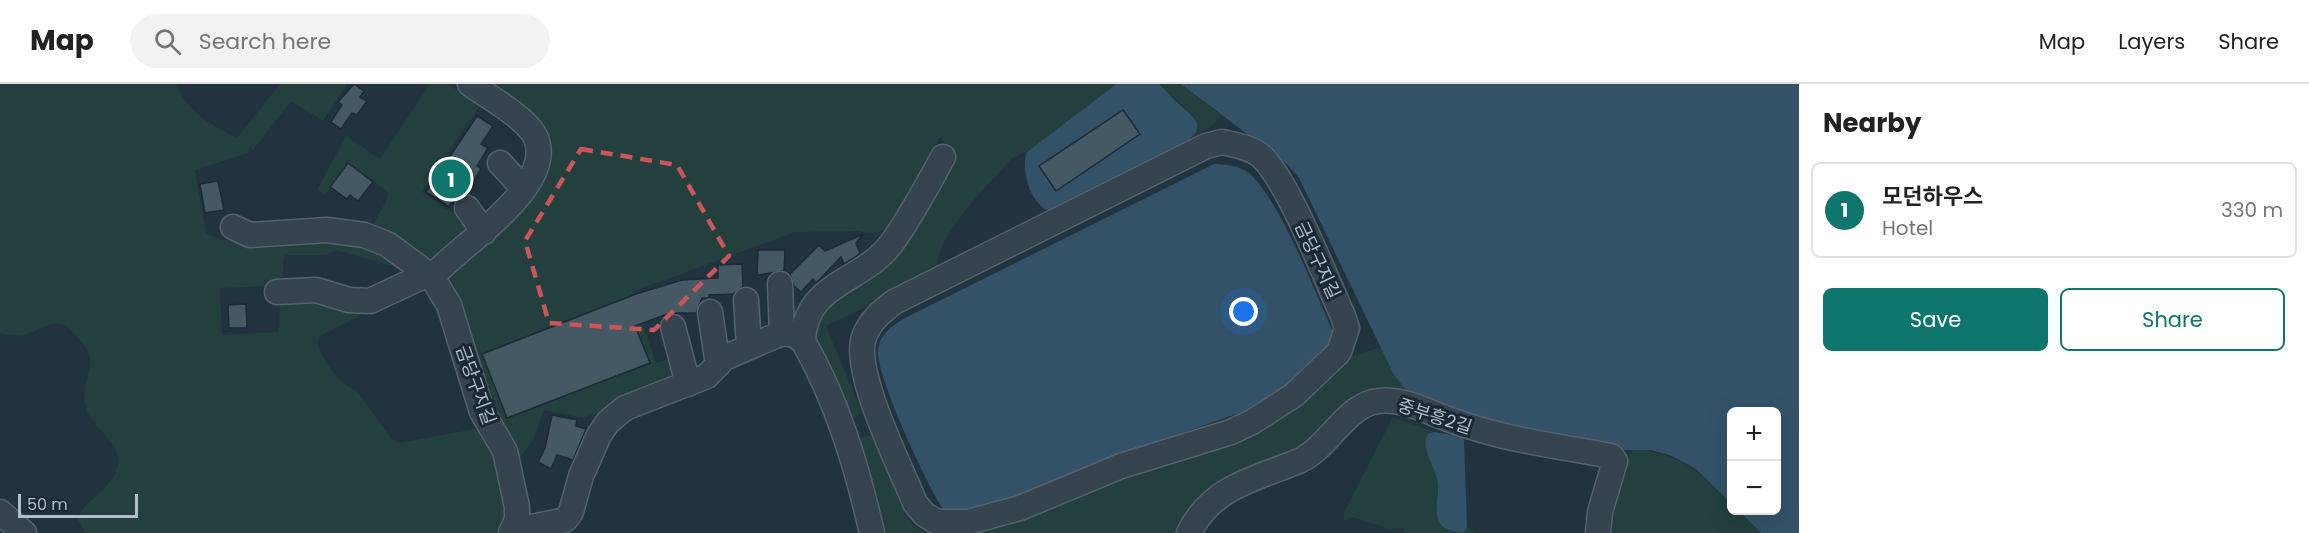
<!DOCTYPE html>
<meta charset="utf-8">
<style>
:root{--surface:#fff;--page:#f2f2f2;--text:#222;--muted:#767676;--line:#e0e0e0;--accent:#0f766e}
body{margin:0;font-family:Poppins,"Noto Sans KR",sans-serif;background:var(--page);color:var(--text)}
.controls{position:absolute;right:18px;bottom:18px;display:grid;overflow:hidden;border-radius:9px;box-shadow:0 6px 24px #0002}
.controls button{width:54px;height:54px;display:grid;place-items:center;padding:0;border:0;border-bottom:2px solid var(--line);background:var(--surface);color:var(--text);font:30px sans-serif}
.scale{position:absolute;left:18px;bottom:15px;width:120px;box-sizing:border-box;padding-left:6px;border:3px solid #b1bfca;border-top:0;font-size:16px;line-height:21px;white-space:nowrap;color:#b1bfca;-webkit-text-stroke:4px #1a2933;paint-order:stroke}
.you{position:absolute;left:1244px;top:228px;width:21px;height:21px;margin:-15px;border:4px solid #fff;border-radius:50%;background:#1a73e8;box-shadow:0 0 0 9px #1a73e833}
.badge{display:grid;place-items:center;width:39px;height:39px;border-radius:50%;background:var(--accent);color:#fff;font-size:20px;font-weight:700}
.pin{position:absolute;translate:-50% -50%;border:3px solid #fff;box-shadow:0 2px 6px #0006}
.list{margin:0;padding:0;list-style:none}
h2{display:flex;justify-content:space-between;align-items:center;height:78px;margin:0;padding:0 24px;font-size:26px}
h2 small{font-size:20px;font-weight:400;color:var(--muted)}
.list li{display:grid;grid-template-columns:39px 1fr auto;gap:18px;align-items:center;box-sizing:border-box;height:96px;margin:0 12px 12px;padding:0 12px;border:2px solid var(--line);border-radius:9px}
.list b{display:block;font-size:22px;white-space:nowrap}
.list p{margin:0;font-size:20px;white-space:nowrap;color:var(--muted)}
.list em{font-size:20px;font-style:normal;color:var(--muted)}
.actions{display:flex;gap:12px;padding:18px 24px}
.actions a{flex:1;padding:14px 0;border:2px solid var(--accent);border-radius:9px;text-align:center;font-size:21px;color:var(--accent)}
.actions .main{background:var(--accent);color:#fff}
.icon{flex:none;width:33px;height:33px;fill:none;stroke:currentColor;stroke-width:2;stroke-linecap:round;stroke-linejoin:round}
.map{position:relative;flex:none;width:1799px;height:449px;overflow:hidden}
header{display:flex;align-items:center;gap:36px;box-sizing:border-box;height:84px;padding:0 30px;background:var(--surface);border-bottom:2px solid var(--line)}
header strong{font-size:28px}
nav{display:flex;gap:33px;margin-inline-start:auto;font-size:21px}
.search{width:420px;height:54px;background:var(--page);display:flex;align-items:center;gap:15px;box-sizing:border-box;padding:0 21px;border-radius:33px;color:var(--muted);font-size:22px}
main{display:flex}
aside{flex:1;background:var(--surface)}
.map>svg:first-child{display:block}
</style>
<header>
<strong>Map</strong>
<div class="search"><svg class="icon" aria-label="search" viewBox="0 0 24 24"><circle cx="10" cy="10" r="6"/><path d="M15 15l6 6"/></svg>Search here</div>
<nav><a>Map</a><a>Layers</a><a>Share</a></nav>
</header>
<main>
<div class="map">
<svg width="1799" height="449" viewBox="0 0 1799 449">
<rect width="100%" height="100%" fill="#21333f"/>
<path fill="#23403e" d="M0,0h176c12,29 35,41 61,54l43,-54h67l-24,37 -32,-20 -38,49 -3,-3 -2,6 -53,17 11,63 16,7 30,2 62,-5 50,6 49,29 -77,-22 -10,5h-40l-3,4v18l-16,9 -47,2 2,47 57,-3 1,-31 41,-2 48,12 -49,25 -3,6c4,16 23,44 39,48l36,49 7,4 76,-14 6,-5 26,44 -1,65h-421l-8,-15c9,-17 37,-33 40,-49 7,-28 -24,-37 -31,-62 -8,-28 18,-42 -7,-68 -4,-5 -11,-13 -17,-15 -13,-3 -24,7 -35,10 -9,3 -18,1 -27,-1z
M430,0h18l32,22 -58,86 49,33 -12,20 -27,20 -60,-39 15,-26 1,-8 -39,-29 -24,32 -8,-5 29,-54 34,23z
M482,0h634c-34,23 -64,59 -104,74 -26,31 -76,74 -76,116l-110,52 33,80 1,6 -5,5 -8,1 -5,-5c-17,-38 -54,-92 -5,-122 17,-11 35,-19 49,-34 28,-29 46,-70 67,-105l-13,-15 -34,69 -11,17 -13,8 -11,2 -15,-2 -61,1 -163,60 24,71 19,-6 5,20 -96,41 -40,-8 -11,30 -12,16h-7l-28,-45 -25,-87 -17,-48 2,-7 31,-24 68,-71 3,-19 -3,-22 -8,-14z
M1159,0h22l41,32 -13,12 -17,10 6,-11 -4,-11z
M1381,263l14,28 12,16 -56,19 -166,123h-229l195,-67 193,-107z
M1393,333l41,15 -6,2c-5,18 8,32 10,50 1,11 -6,33 4,42 5,4 16,7 22,6l3,-5 10,6h-73v-5l-14,1 -38,-12 -8,4v-9z
M864,352h7l5,5 30,75 7,9 12,8h-49l-17,-93z
M1633,365c42,2 70,24 98,54l1,7 7,1 22,22h-157l16,-73z"/>
<path fill="#335268" d="M1116,0h43c7,6 13,14 20,20 20,17 28,24 2,41l-127,65h-8c-17,-12 -24,-37 -20,-57z
M1181,0h618v449h-38l-22,-22 37,-1v-98h-44l-1,91 -35,-34 -24,-13 -21,-6h-39l-60,-6 -145,-53 -13,-16 -95,-197 -11,-13z
M1214,80c11,0 26,2 35,9 32,29 65,117 84,159l-6,21 -21,12 -24,24 -40,23 -121,42 -104,43 -66,17 -8,-5c-16,-24 -69,-136 -65,-161 3,-15 15,-23 27,-30z
M1434,348l26,4 4,4 3,87 -3,5c-6,1 -18,-2 -22,-6 -10,-9 -3,-31 -4,-42 -1,-15 -19,-36 -10,-50z"/>
<path fill="#455965" stroke="#1c2b36" stroke-width="1.5" d="M354,0l10,7 -4,6 7,4 -10,14 -5,-2 -11,16 -10,-7 11,-17 -4,-3z
M1123,26l17,24 -84,57 -17,-25z
M477,32l16,10 -12,18 7,4 -11,18 4,3 -10,16 -6,-3 -16,25 -23,-15z
M348,79l25,19 -15,19 -8,-6 -3,4 -17,-12z
M218,97l6,29 -19,3 -5,-29z
M863,150l-7,9 4,10 -3,3 -13,8 -3,-7 -25,26 -3,-4 -12,13 -7,-6 -4,-12 29,-29 6,6z
M758,166h27l-1,21 -27,4z
M742,180l1,22 -10,8 -24,1v3h-7l-6,15h-26l-35,13 15,37 -143,55 -25,-64 154,-60 46,-14 36,-2v-13z
M246,220l1,24h-18l-1,-23z
M552,331l25,5 -1,6 10,3 -13,31 -16,-5 -6,14 -13,-7 7,-14z"/>
<g fill="none" stroke-linecap="round" stroke-linejoin="round">
<g stroke="#53626d" stroke-width="27">
<path id="minor" d="M1222,58c13,3 28,5 39,14 27,24 65,123 82,160l4,12 -8,24 -45,43 -42,27 -21,10 -110,34 -101,42 -52,14h-31l-13,-8 -9,-11c-14,-35 -63,-131 -51,-166 6,-16 17,-25 30,-35l312,-156z
M500,79l23,25
M467,124l17,24
M233,143l17,8 77,-5 37,5 23,9 45,33 17,28 33,107 23,39 12,56v12l-6,14
M432,193c27,-32 127,-91 103,-141 -10,-19 -48,-40 -65,-52
M780,200l2,49
M277,208l39,-2 33,10 21,1 58,-27
M746,216l3,47
M710,228l8,53
M673,243l15,57
M803,257c2,-59 59,-58 88,-97 20,-27 36,-58 52,-87
M0,428l24,21
M513,447l52,-11 6,-8 10,-36 18,-41 9,-13 17,-14 82,-32 17,-18 58,-25 12,2 9,6c34,59 54,126 69,192
M1189,449c22,-46 66,-54 110,-72 29,-13 44,-51 74,-59 21,-5 43,4 62,12 61,25 112,30 176,42l4,5 -15,51 -2,21"/>
</g>
<use href="#minor" stroke="#35444f" stroke-width="24"/>
</g>
<path fill="none" stroke="#cb5559" stroke-width="4.5" stroke-dasharray="12 8" stroke-linejoin="round" d="M581,65l96,16 52,91 -75,74 -105,-7 -24,-82z"/>
<g text-anchor="middle" dominant-baseline="central" stroke-width="6" stroke-linejoin="round" paint-order="stroke">
<g font-size="18" fill="#b1bfca" stroke="#1a2933">
<text transform="translate(1318 176) rotate(65)">금당구지길</text>
<text transform="translate(476 301) rotate(70)">금당구지길</text>
<text transform="translate(1435 332) rotate(18)">중부흥2길</text>
</g>
</g>
</svg>
<div class="controls">
<button>+</button>
<button>−</button>
</div>
<div class="scale">50 m</div>
<div class="you"></div>
<div class="pin badge" style="left:451px;top:95px">1</div>
</div>
<aside>
<h2>Nearby<small></small></h2>
<ul class="list">
<li><span class="badge">1</span><div><b>모던하우스</b><p>Hotel</p></div><em>330 m</em></li>
</ul>
<div class="actions"><a class="main">Save</a><a>Share</a></div>
</aside>
</main>
